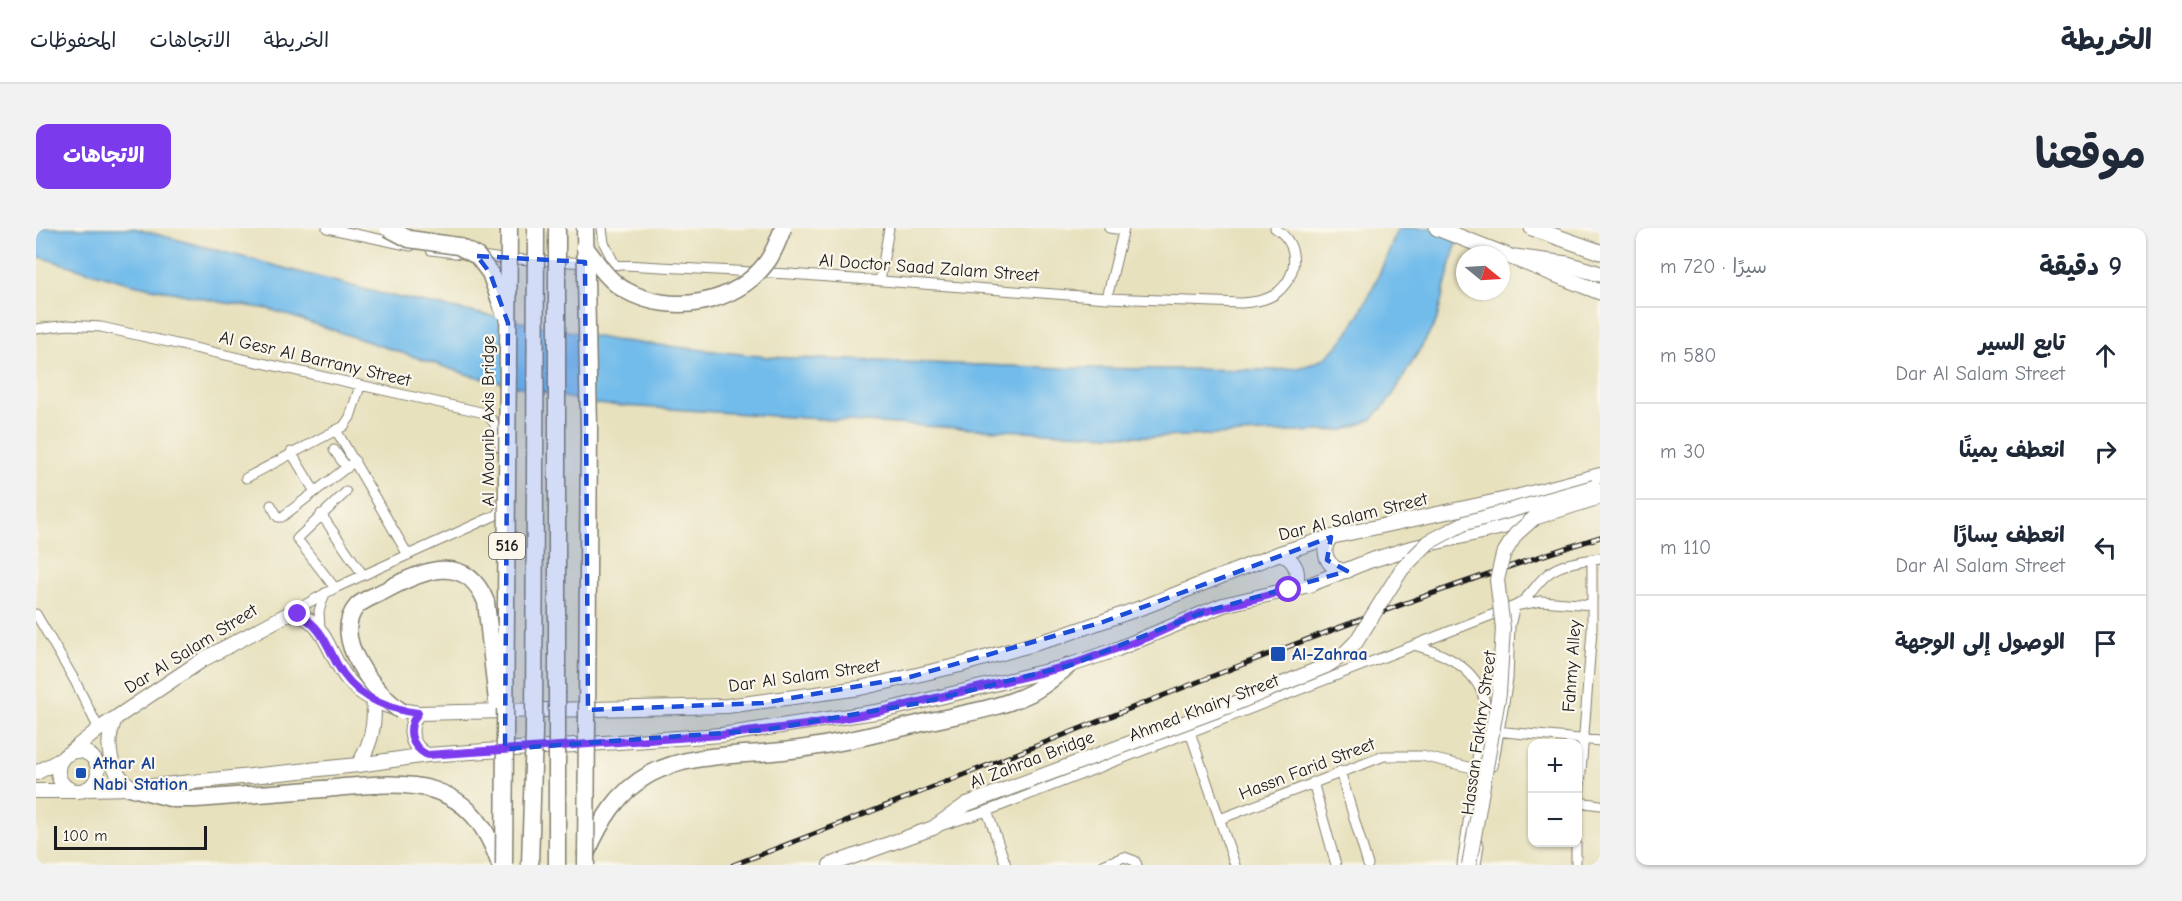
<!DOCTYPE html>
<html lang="ar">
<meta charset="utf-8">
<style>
:root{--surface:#fff;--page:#f2f2f3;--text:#1f2937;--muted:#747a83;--line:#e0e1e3;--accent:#7c3aed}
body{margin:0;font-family:"Comic Neue","Playpen Sans Arabic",sans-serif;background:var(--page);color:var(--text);direction:rtl}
.controls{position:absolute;right:18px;bottom:18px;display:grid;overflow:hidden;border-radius:12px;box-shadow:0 2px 4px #0004}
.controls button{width:54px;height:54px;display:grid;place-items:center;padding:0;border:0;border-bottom:2px solid var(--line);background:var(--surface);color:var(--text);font:30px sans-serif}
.compass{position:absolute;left:1420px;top:18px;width:54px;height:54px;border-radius:50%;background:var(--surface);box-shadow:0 2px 4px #0004;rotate:108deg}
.scale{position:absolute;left:18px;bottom:15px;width:153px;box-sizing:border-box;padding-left:6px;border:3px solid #1c1c1c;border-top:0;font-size:16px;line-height:21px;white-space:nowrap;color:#1c1c1c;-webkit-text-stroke:4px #fbf7ec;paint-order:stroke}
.stop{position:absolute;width:18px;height:18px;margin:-14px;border:4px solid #7c3aed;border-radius:50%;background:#fff}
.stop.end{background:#7c3aed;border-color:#fff;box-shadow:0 2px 6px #0008}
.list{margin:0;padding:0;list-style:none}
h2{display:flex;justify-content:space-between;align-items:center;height:78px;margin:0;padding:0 24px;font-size:26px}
h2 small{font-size:20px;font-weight:400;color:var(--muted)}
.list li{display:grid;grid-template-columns:39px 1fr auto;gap:18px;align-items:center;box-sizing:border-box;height:96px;padding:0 24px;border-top:2px solid var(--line)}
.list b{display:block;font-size:22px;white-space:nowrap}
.list p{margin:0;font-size:20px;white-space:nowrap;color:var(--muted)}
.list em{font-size:20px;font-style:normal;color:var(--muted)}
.icon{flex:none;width:33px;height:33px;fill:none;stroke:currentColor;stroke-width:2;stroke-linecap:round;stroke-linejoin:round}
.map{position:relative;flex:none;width:1564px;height:637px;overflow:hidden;direction:ltr;border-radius:12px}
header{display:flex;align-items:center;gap:36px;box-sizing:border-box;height:84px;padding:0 30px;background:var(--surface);border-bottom:2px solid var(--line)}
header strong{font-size:28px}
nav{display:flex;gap:33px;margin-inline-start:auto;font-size:21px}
.intro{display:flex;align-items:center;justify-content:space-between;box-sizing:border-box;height:144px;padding:0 36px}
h1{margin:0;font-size:42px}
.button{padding:15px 27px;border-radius:12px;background:var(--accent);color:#fff;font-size:21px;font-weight:700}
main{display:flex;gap:36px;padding:0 36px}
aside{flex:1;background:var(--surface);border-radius:12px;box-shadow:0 2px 4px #0004}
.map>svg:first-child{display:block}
</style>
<header>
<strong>الخريطة</strong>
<nav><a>الخريطة</a><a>الاتجاهات</a><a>المحفوظات</a></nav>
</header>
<div class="intro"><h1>موقعنا</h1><a class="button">الاتجاهات</a></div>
<main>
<aside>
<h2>9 دقيقة<small>سيرًا · 720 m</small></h2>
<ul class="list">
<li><svg class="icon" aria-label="ahead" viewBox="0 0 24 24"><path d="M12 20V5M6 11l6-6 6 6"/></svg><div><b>تابع السير</b><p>Dar Al Salam Street</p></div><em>580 m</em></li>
<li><svg class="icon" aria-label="right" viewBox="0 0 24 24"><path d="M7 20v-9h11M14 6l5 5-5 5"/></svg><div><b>انعطف يمينًا</b></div><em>30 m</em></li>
<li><svg class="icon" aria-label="left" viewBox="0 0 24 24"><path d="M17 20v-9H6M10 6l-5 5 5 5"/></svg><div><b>انعطف يسارًا</b><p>Dar Al Salam Street</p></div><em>110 m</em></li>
<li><svg class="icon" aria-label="arrive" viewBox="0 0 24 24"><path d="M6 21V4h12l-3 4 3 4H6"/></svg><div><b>الوصول إلى الوجهة</b></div></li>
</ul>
</aside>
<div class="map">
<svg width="1564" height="637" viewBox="0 0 1564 637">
<rect width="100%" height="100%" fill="#fbf7ec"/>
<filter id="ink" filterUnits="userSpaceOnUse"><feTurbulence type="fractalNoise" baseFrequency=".0167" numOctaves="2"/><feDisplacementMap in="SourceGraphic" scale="12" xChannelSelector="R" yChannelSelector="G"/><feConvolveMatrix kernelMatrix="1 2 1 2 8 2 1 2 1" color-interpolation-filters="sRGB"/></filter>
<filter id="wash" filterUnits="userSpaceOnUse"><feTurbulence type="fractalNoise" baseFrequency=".008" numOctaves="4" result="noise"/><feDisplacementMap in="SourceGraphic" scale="24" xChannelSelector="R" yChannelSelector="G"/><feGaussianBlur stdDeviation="1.35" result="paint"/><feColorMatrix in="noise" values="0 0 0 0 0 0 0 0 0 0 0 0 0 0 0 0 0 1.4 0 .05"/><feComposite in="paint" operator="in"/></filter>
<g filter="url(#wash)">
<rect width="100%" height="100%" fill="#e7e1be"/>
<path fill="#72bceb" stroke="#476c84" stroke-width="1.5" d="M0,0h97l253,67 227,45 155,17 297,11 209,2c16,-1 31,-2 45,-9 33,-15 66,-99 79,-133h62l-24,94 -45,76 -19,21 -27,11 -188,7 -201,-9 -361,-24 -126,-29 -200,-66 -49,-7 -92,-19 -92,-27z"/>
</g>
<g filter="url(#ink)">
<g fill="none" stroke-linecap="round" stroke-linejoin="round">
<g stroke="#827e6d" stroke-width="11">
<path id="minor" d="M291,0l84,18
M566,0l2,15 10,20
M1073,0l14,2
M395,22l65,8 293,16 318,24 134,5c11,-1 23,-2 33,-8 25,-18 27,-50 1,-67
M844,53l9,-53
M1071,70l17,-70
M0,101l32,-4 33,2 384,86c12,10 14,19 15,35
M300,202l72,125
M298,222l13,18
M255,224l24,40
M210,250l98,-52 6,-9 10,-31
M235,277l7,12h4l73,-56
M285,286l42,61
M299,360l-38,-49 49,-47
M254,385l45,-25 161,-73 4,-5 1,-10
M0,386l39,67 24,48
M284,402l-1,-19 6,-18
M1381,418c30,8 61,24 68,57l-23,162
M1459,503l105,10
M1154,504l45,133
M1457,538l15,-87 2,-54 5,-19c16,-8 20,-23 34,-33 14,-11 35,-12 51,-15
M1304,543l28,94
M1277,554l23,83
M1542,574l22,3
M951,583l19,54
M1542,583l14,-181v-71
M1184,591l164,-63h38l55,13
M907,597l44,-14 528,-205 26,-5 51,4
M1067,637l21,-8 11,4 2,4
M1440,637l3,-20
M1540,637v-23"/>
</g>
<g stroke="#827e6d" stroke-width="16">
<path id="secondary" d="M1295,309c-12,15 -3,33 16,34
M1244,325c16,7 21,20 14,36
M382,485c-11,15 -8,33 9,42
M79,491c-11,25 -6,54 18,69
M22 543a20 20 0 1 1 40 0a20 20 0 1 1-40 0Z
M32,526l31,-25 105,-70 86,-46c36,4 38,43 58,67 18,21 43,29 70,33l309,-7 133,-18 100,-23 98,-28 88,-31 134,-53 51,-16 185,-40 84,-22
M322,537c13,-20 18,-41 15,-65
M0,545l26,-14
M50,561l47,-1 225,-23 69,-10 294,-20 161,-24 186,-45 47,-16 108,-45 86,-20 60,-24 42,-13 122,-28
M0,563h37
M794,637l103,-37 34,-24"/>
</g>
<g stroke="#827e6d" stroke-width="17">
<path id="primary" d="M1479,29l52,7 33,10"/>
</g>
<g stroke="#827e6d" stroke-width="17">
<path id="trunk" d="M1401,0l163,64
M1496,0l68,24"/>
</g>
<g stroke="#827e6d" stroke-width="19">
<path id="motorway" d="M97,560l41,11h21c43,-3 86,-7 128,-10 81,-7 146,-18 177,76
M550,626c15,-33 31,-62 64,-80 39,-21 91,-18 133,-23 49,-5 96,-18 143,-29 34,-8 73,-13 105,-29 13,-7 25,-17 37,-27"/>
</g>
<use href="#minor" stroke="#fff" stroke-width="9"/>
<use href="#secondary" stroke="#fff" stroke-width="14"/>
<use href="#primary" stroke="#fff" stroke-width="15"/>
<use href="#trunk" stroke="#fff" stroke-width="15"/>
<use href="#motorway" stroke="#fff" stroke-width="16"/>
<g stroke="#1c1c1c" stroke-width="5">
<path id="rail" d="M697,637c289,-109 572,-235 867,-328"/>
</g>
<use href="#rail" stroke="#fbf7ec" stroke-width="3" stroke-dasharray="9" stroke-linecap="butt"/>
<g stroke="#827e6d" stroke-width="16" stroke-linecap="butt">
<path id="secondary-bridge" d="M931,576l262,-98 97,-40 17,-11 13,-13 46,-73 27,-27 36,-19 129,-36
M1433,637l30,-172 4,-65 -6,-48 6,-25 13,-21 18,-16 66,-21"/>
</g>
<g stroke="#827e6d" stroke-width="19" stroke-linecap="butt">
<path id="motorway-bridge" d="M352,0l21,11 49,7 19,10 13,17 14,39
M521,0v637
M549,0l4,200 -3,437
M548,18c12,15 24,35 41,44 46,26 110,15 142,-28 7,-10 12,-23 16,-34
M365,483c-25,-17 -72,-74 -44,-105 7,-7 20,-11 29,-16 35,-19 80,-39 100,12l11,99
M468,637l5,-637
M494,637l4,-133 2,-504"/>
</g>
<use href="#secondary-bridge" stroke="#fff" stroke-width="14"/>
<use href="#motorway-bridge" stroke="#fff" stroke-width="16"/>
</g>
</g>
<g fill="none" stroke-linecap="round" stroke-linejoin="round" filter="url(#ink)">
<path stroke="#7c3aed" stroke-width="8" d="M262,386c23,12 28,29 39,50 17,31 47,45 81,49 -12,15 -8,33 9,42l294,-20 85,-10 76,-14 186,-45 78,-28 58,-26 85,-22"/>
</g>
<path fill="#1d4ed8" fill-opacity="0.2" stroke="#1d4ed8" stroke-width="4.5" stroke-dasharray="12 8" stroke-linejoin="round" d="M441,28l108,6 3,448 175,-7 147,-26 193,-55 228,-85 -4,23 20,11 -143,41 -136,54 -148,37 -156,27 -259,19 3,-426 -18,-50z"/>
<g fill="#1a4fb4" stroke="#fbf7ec" stroke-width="2">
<rect x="1234" y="418" width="16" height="16" rx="3"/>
<rect x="39" y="539" width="12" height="12" rx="3"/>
</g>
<g text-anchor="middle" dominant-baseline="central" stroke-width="4.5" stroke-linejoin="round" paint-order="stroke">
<rect fill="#fbf7ec" stroke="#5f5e5a" stroke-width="1.5" x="453" y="305" width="36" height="26" rx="4.5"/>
<g font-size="16" font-weight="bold" fill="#1c1c1c">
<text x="471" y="318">516</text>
</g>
<g font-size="18" fill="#1c1c1c" stroke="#fbf7ec">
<text transform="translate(893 40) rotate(4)">Al Doctor Saad Zalam Street</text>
<text transform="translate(279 131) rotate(13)">Al Gesr Al Barrany Street</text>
<text transform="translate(452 193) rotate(-90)">Al Mounib Axis Bridge</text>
<text transform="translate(1317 289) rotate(-14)">Dar Al Salam Street</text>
<text transform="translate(155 421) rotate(-32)">Dar Al Salam Street</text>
<text transform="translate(1536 438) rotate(-86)">Fahmy Alley</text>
<text transform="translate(768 448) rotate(-8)">Dar Al Salam Street</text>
<text transform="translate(1168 480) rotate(-21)">Ahmed Khairy Street</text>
<text transform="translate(1443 505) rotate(-82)">Hassan Fakhry Street</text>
<text transform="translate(996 532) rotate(-21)">Al Zahraa Bridge</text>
<text transform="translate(1271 541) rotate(-21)">Hassn Farid Street</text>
</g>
<g font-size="18" font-weight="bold" fill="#164399" stroke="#fbf7ec" text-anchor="start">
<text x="1256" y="426">Al-Zahraa</text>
<text x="57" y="535">Athar Al<tspan x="57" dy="21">Nabi Station</tspan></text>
</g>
</g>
</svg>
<div class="controls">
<button>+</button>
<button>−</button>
</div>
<svg class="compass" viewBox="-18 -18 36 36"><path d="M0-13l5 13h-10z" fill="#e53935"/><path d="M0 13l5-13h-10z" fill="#747a83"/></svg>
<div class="scale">100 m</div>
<div class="stop" style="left:1253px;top:362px"></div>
<div class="stop end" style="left:262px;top:386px"></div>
</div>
</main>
